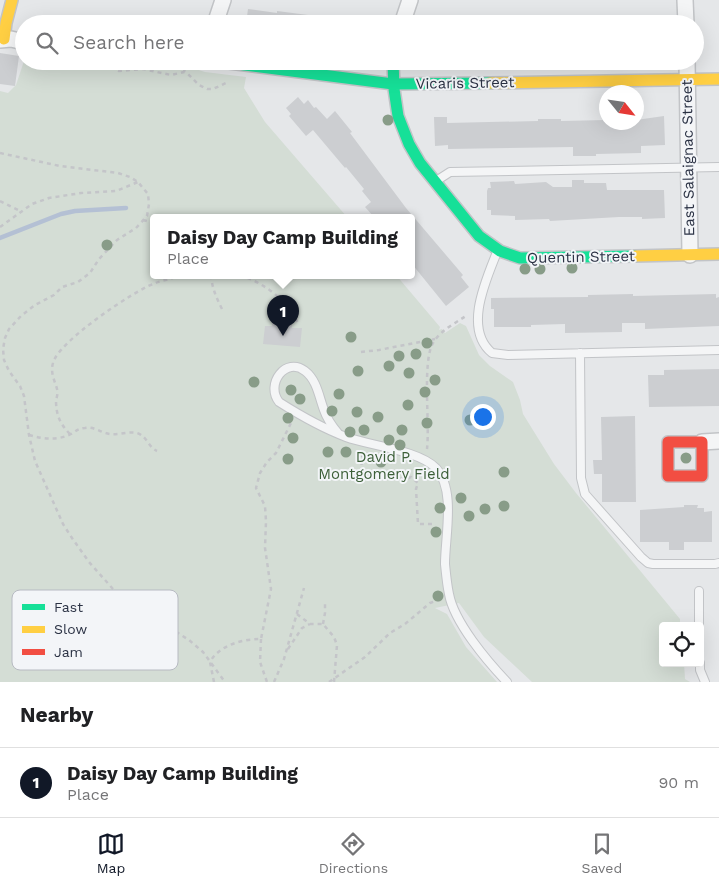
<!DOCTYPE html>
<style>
:root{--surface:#fff;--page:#f6f6f6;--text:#202124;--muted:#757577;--line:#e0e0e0;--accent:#111827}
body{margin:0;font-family:"Work Sans",sans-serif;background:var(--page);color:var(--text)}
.controls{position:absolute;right:15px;bottom:15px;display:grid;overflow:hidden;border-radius:5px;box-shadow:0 5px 20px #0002}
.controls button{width:45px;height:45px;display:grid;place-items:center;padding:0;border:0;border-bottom:1px solid var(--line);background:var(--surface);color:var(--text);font:25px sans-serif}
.compass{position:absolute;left:599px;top:85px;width:45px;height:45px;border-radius:50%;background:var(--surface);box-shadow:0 5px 20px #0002;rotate:120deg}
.you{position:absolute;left:482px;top:416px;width:18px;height:18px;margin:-12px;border:4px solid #fff;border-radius:50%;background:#1a73e8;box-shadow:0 0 0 8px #1a73e833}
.badge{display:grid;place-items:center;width:32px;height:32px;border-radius:50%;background:var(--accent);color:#fff;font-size:16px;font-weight:700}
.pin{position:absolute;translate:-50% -41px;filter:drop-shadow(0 1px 2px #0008)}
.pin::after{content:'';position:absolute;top:26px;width:18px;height:15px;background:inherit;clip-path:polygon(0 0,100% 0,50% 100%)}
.popup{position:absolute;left:150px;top:214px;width:265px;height:65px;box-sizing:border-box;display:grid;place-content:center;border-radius:5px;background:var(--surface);filter:drop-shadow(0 1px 4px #0005);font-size:16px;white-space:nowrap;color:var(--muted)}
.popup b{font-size:19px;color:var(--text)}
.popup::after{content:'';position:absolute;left:50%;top:100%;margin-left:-10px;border:10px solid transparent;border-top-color:var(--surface)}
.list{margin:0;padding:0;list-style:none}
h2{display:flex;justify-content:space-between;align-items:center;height:65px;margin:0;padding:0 20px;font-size:21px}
h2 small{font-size:16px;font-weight:400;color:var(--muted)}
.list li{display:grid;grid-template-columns:32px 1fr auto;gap:15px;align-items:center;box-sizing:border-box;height:70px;padding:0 20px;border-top:1px solid var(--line)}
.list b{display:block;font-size:19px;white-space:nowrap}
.list p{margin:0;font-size:16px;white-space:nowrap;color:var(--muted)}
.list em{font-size:16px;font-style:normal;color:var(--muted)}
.icon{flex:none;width:28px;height:28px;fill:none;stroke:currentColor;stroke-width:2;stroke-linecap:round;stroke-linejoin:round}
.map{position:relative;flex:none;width:719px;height:682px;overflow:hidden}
.search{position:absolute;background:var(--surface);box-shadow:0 5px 20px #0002;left:15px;right:15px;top:15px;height:55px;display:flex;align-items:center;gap:12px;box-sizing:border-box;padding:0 18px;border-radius:28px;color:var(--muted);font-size:19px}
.sheet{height:135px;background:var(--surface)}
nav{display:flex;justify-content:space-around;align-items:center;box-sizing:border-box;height:70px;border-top:1px solid var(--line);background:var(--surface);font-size:14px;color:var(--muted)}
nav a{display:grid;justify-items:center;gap:2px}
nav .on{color:var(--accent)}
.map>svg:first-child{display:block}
</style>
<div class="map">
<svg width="719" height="682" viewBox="0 0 719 682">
<rect width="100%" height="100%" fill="#e5e7e9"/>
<path fill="#d4ddd5" d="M24,61h135l18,2 28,9 41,5 -2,11 21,34 82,95h-193v58h242l44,52 -1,3 3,-1 3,4 15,-10 6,3 13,29 11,11 23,16 7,18 3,14 31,50 22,29 104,126v7h-17v37h21l1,16 5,3h-158l-48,-45 -25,-34 -24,5 12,6 19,33 31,35h-497v-591l8,2 8,-8z"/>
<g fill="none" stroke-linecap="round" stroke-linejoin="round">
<path stroke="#b4c0d4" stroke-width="4.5" d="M0,238l61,-24 14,-3 51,-3"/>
</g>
<path fill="#ccced1" d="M248,9l29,4v-2l39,5v8h-70z
M0,53l19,3 -4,30 -15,-2z
M298,97l6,7 4,-4 6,8 2,-1 11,12 8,-8 17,21 -2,1 56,75 57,67 -2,2 8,10 -23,19 -34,-42v-47h-38l-9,-10 6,-5 -9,-11 2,-2 -18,-22 -1,1 -32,-38 -7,6 -17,-20 2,-2 -5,-6z
M664,116l1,29 -24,1v7l-45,1v2h-23v-9l-125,2v-4l-13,1 -1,-29h13v6l91,-2v-2h23v2l45,-1v2h30v-2z
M572,180h12v3h22l1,7h57l1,28 -23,1v-2h-23l-69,4 -1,-2 -34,1v-4l-24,-1v-5h-4v-19l1,-3h3l-1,-6 24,-1 1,3 31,-2 7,5h19z
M633,294v2l83,-2v4l3,-1v29l-74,3v-6h-23v9l-57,1v-9l-34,1v2h-37v-18h-3v-11l97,-1v-2z
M272,319l20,1v8h10l-2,19 -37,-3 2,-18h7z
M719,369v37l-70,1 -1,-32h16v-5z
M635,416l1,86h-34v-28h-8l-1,-14h9l-1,-43z
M684,505h14l-1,3h7v4l8,-1v31h-28v8h-15v-8h-29v-32l44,-3z"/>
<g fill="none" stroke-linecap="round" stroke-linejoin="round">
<g stroke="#c2c4c7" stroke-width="10">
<path id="lane" d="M436,181l14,-9 269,-5
M497,252c-11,28 -34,77 -5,101l16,2 211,-5
M580,353l1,125 4,16 56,63 7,6 5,1h62l4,-1
M338,433c-6,-7 -11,-14 -14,-23 -5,-13 -7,-30 -19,-39 -19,-15 -40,13 -26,31 22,14 43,26 67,35 25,9 72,13 90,31 20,22 9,68 9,96 1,10 2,21 4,30 5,28 38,67 58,88
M699,591v35
M700,663v7l5,12"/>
</g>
<g stroke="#c2c4c7" stroke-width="18">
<path id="street" d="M685,0l1,24
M215,24l8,-24
M402,24l8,-24
M0,40l11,-1 13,3
M687,61l3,194
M702,442l17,-1"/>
</g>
<g stroke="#c2c4c7" stroke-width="14">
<path id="fast" d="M213,61l180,23 97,-1
M393,61l1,28 4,27 11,28 11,19 59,73 21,15 20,7 115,-2"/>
</g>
<g stroke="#c2c4c7" stroke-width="14">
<path id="slow" d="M4,39l2,-16 6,-23
M490,83l229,-4
M635,256l84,-2"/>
</g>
<g stroke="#c2c4c7" stroke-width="14">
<path id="jam" d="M668,442h34v34h-34z"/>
</g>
<path stroke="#c4c5c9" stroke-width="2.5" stroke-dasharray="4 4" stroke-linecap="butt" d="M96,61l23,10 24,-2 28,6 13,-3 4,2 11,11 8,4h6l15,-7
M184,72l3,-11
M0,153l60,13 58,7 12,4 8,5 10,12 1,10 -2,12 -11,12 -19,12 -18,19 -9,14 -12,9 -16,5 -8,8 -19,10 -14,11 -12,13 -4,9 -2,11 1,11 5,11 11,15 4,10 5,39 6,26 28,63 9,14 17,24 24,27 29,21 47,30 14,12 22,30
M0,201l20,10
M143,220l11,3
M0,227l32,-23 17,-6 32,-5 35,-2 22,-9
M211,275c1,13 5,22 11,34
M240,275c24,8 49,26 58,49
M361,352l18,-2 56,-11
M70,434c-10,-10 -14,-19 -14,-34 1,-3 2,-7 1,-11 -2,-8 -7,-16 -4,-26 5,-21 79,-71 100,-79 9,-4 19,-5 29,-9
M29,435c14,4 28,6 42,-1 5,-3 8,-6 14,-6 9,-2 16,5 25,6 9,1 19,-3 27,-1 10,3 11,14 20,18
M427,449c3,-26 -5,-87 6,-106 7,-12 22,-20 33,-27
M362,453l-1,25 45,1 5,-2 7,6 -2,6 2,35h18
M297,614l13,10h13l11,13 3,8 -3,37
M323,624l2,-11v-9
M261,639l-1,23 7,20
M288,649l14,-21 8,-4
M214,682l-4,-20c9,-17 33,-23 51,-23l10,-50 -6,-41 1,-27 -1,-15 -9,-18 4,-15 7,-11 9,-9 15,-30
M274,682l10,-23 20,-71
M329,682l36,-25 25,-24 15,-9 25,-21 9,-3"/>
<use href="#lane" stroke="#f4f5f6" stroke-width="8"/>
<use href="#street" stroke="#f4f5f6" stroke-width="15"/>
<use href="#fast" stroke="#16e098" stroke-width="11"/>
<use href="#slow" stroke="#ffcf43" stroke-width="11"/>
<use href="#jam" stroke="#f24e42" stroke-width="11"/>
</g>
<g fill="#889c88">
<circle cx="388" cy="120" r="5.5"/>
<circle cx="107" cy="245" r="5.5"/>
<circle cx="572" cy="268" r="5.5"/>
<circle cx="525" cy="269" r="5.5"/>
<circle cx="540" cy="269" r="5.5"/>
<circle cx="351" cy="337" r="5.5"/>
<circle cx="427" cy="343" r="5.5"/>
<circle cx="416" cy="354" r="5.5"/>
<circle cx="399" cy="356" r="5.5"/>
<circle cx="389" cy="366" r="5.5"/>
<circle cx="358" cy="371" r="5.5"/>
<circle cx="409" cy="373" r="5.5"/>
<circle cx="435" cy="380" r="5.5"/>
<circle cx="254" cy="382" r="5.5"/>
<circle cx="291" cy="390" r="5.5"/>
<circle cx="425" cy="392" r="5.5"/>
<circle cx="339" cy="394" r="5.5"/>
<circle cx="300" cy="399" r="5.5"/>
<circle cx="408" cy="405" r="5.5"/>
<circle cx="332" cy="411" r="5.5"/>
<circle cx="357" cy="412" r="5.5"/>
<circle cx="378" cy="417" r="5.5"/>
<circle cx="288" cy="418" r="5.5"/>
<circle cx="470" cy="420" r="5.5"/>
<circle cx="427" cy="423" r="5.5"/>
<circle cx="364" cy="430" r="5.5"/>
<circle cx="402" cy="430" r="5.5"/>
<circle cx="350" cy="432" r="5.5"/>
<circle cx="293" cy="438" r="5.5"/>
<circle cx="389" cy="440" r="5.5"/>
<circle cx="400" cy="445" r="5.5"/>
<circle cx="328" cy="452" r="5.5"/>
<circle cx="346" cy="452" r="5.5"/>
<circle cx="686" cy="458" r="5.5"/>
<circle cx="288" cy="459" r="5.5"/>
<circle cx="381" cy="462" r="5.5"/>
<circle cx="504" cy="472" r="5.5"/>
<circle cx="461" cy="498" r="5.5"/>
<circle cx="504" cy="506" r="5.5"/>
<circle cx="440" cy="508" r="5.5"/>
<circle cx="485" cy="509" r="5.5"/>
<circle cx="469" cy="516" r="5.5"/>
<circle cx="436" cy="532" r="5.5"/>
<circle cx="438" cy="596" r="5.5"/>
</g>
<g text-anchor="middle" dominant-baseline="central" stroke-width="4" stroke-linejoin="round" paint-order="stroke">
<g font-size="15" fill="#2b3244" stroke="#f3f5f8">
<text transform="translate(465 83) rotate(-1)">Vicaris Street</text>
<text transform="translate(688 158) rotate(-91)">East Salaignac Street</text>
<text transform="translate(581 257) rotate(-1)">Quentin Street</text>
</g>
<g font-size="15" fill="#3c5f38" stroke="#f3f5f8">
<text x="384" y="457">David P.<tspan x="384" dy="17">Montgomery Field</tspan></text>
</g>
</g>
<rect x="12" y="590" width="166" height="80" rx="8" fill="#f3f5f8" stroke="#b7bac2" stroke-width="1"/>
<rect x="22" y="604" width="23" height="6" fill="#16e098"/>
<rect x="22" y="626" width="23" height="7" fill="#ffcf43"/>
<rect x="22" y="649" width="23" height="6" fill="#f24e42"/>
<g font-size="14" fill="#2b3244">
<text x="54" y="612">Fast</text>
<text x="54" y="634">Slow</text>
<text x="54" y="657">Jam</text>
</g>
</svg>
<div class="controls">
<button><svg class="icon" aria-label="locate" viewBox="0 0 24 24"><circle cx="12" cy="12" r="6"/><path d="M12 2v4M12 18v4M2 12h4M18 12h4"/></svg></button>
</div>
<svg class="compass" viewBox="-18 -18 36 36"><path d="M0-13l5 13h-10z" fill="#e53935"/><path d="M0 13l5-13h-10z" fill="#757577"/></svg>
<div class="you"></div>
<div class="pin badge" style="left:283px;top:336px">1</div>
<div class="popup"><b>Daisy Day Camp Building</b>Place</div>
<div class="search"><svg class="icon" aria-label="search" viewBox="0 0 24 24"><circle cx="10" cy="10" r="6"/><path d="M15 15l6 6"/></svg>Search here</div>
</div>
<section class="sheet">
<h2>Nearby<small></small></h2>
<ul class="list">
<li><span class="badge">1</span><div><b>Daisy Day Camp Building</b><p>Place</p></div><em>90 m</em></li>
</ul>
</section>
<nav>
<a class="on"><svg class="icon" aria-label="map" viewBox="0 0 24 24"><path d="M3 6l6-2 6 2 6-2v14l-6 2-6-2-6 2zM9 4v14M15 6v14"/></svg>Map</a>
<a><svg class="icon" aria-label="directions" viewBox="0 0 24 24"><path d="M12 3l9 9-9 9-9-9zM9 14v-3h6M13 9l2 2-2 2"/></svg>Directions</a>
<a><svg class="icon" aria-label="saved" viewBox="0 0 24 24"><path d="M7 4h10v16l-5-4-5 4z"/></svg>Saved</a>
</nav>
